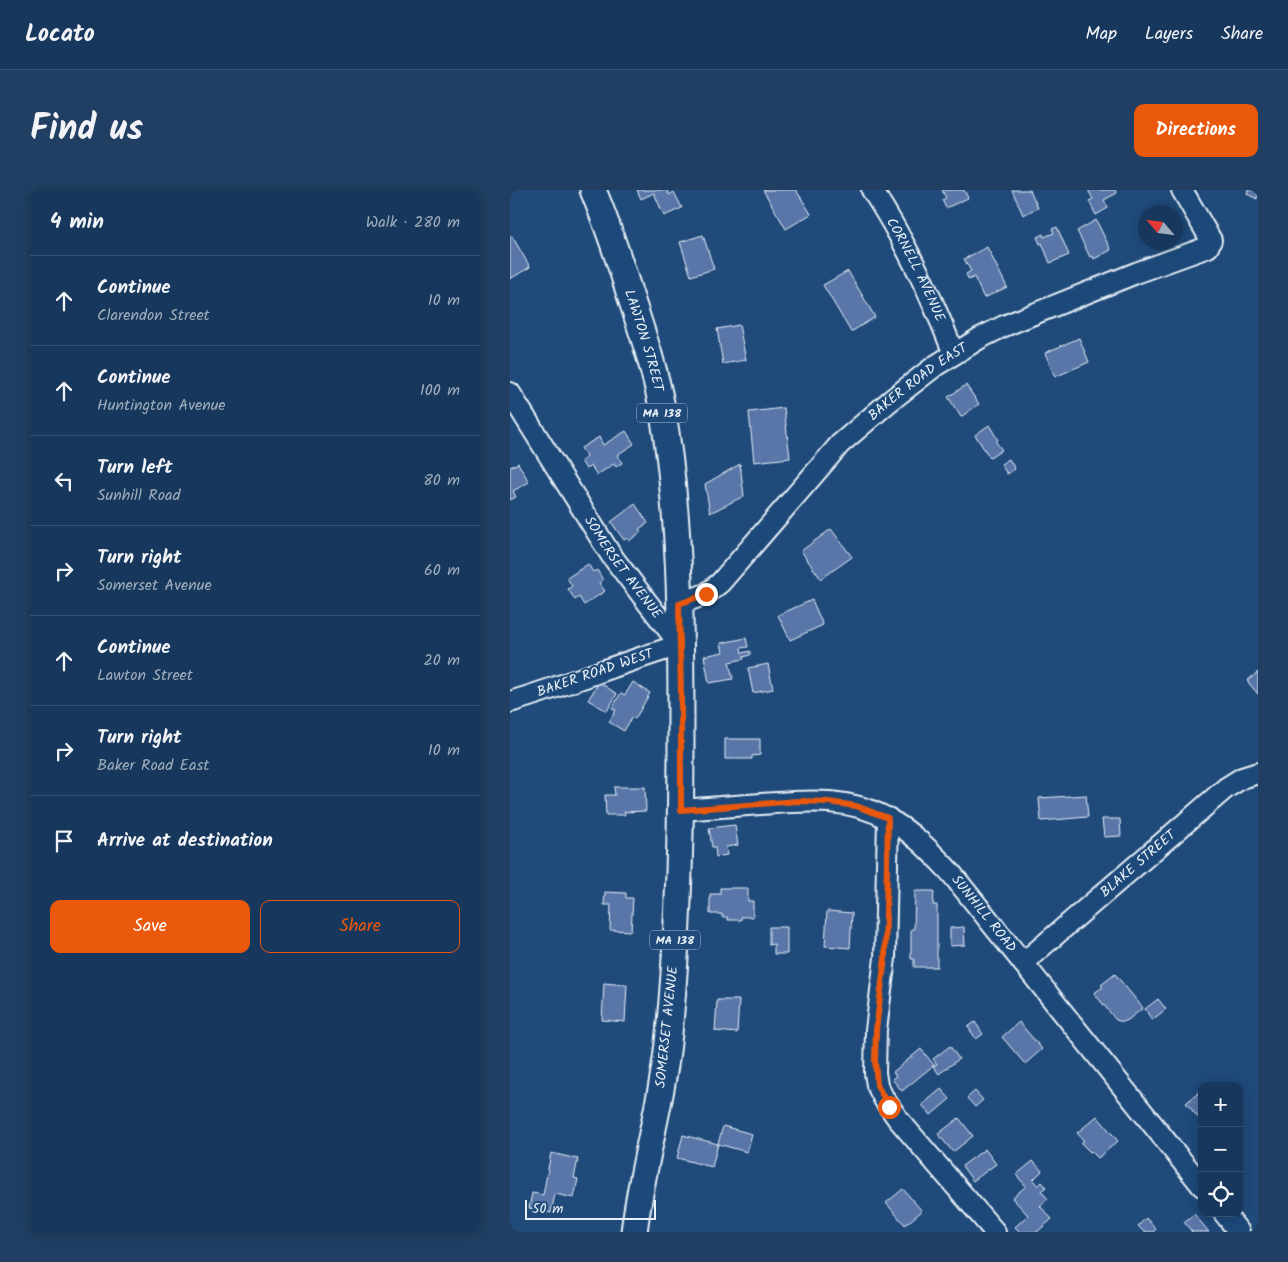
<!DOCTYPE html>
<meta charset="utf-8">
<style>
:root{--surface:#17385c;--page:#203f62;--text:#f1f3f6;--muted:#9eacbb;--line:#365272;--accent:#ea580c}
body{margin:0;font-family:Kalam,sans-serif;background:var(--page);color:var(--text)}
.controls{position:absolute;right:15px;bottom:15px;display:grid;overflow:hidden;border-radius:10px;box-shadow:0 2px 12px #0003}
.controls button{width:45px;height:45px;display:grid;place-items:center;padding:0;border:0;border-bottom:1px solid var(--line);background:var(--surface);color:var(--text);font:25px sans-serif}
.compass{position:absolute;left:628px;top:15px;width:45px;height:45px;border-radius:50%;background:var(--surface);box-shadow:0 2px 12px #0003;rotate:298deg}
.scale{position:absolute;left:15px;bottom:12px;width:131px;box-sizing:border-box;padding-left:5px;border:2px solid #e8f1f8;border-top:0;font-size:14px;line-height:18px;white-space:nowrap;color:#e8f1f8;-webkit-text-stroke:4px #1f4a7a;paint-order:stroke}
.stop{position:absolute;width:15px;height:15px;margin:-11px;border:4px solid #ea580c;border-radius:50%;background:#fff}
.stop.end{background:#ea580c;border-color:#fff;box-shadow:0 1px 5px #0008}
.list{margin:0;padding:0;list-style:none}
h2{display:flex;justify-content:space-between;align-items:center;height:65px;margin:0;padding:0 20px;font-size:21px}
h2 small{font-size:16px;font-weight:400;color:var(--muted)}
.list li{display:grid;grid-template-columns:32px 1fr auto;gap:15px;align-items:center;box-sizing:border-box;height:90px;padding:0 20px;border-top:1px solid var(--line)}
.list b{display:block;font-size:19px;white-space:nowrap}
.list p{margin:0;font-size:16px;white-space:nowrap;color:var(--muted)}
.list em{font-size:16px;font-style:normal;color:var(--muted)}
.actions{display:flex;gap:10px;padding:15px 20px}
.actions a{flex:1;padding:11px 0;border:1px solid var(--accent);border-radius:10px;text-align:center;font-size:18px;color:var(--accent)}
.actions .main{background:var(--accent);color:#fff}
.icon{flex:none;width:28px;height:28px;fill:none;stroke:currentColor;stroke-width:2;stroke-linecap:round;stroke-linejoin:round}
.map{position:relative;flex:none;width:748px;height:1042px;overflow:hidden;border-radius:10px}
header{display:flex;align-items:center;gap:30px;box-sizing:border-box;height:70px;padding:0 25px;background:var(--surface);border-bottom:1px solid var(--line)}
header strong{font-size:24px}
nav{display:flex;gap:28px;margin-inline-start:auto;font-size:18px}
.intro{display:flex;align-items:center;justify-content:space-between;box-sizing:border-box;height:120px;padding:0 30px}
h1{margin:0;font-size:35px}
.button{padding:12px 22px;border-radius:10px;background:var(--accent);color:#fff;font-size:18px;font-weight:700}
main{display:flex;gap:30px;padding:0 30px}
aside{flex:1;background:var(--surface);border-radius:10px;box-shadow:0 2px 12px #0003}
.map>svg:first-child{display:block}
</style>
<header>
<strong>Locato</strong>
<nav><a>Map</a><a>Layers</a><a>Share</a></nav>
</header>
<div class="intro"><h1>Find us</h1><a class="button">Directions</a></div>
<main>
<aside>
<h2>4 min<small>Walk · 280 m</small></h2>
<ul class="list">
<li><svg class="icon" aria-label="ahead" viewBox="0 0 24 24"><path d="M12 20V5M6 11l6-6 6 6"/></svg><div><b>Continue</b><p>Clarendon Street</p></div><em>10 m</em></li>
<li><svg class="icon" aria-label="ahead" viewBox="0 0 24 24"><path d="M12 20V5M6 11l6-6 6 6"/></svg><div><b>Continue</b><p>Huntington Avenue</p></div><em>100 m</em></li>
<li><svg class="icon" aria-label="left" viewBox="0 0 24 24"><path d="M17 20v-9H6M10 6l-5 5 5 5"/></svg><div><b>Turn left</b><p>Sunhill Road</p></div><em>80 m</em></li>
<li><svg class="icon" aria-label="right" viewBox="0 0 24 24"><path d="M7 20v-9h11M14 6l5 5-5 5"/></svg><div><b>Turn right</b><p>Somerset Avenue</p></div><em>60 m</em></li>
<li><svg class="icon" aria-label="ahead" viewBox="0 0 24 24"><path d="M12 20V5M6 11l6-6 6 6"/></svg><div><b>Continue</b><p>Lawton Street</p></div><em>20 m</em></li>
<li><svg class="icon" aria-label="right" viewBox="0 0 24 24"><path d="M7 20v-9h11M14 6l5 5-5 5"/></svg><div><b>Turn right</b><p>Baker Road East</p></div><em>10 m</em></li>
<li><svg class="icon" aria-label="arrive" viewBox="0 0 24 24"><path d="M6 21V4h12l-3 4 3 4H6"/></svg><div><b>Arrive at destination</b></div></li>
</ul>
<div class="actions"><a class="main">Save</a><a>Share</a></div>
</aside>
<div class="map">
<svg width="748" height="1042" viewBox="0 0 748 1042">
<rect width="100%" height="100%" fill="#1f4a7a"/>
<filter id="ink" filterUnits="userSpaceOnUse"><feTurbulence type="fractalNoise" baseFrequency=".02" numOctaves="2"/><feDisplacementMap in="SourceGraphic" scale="10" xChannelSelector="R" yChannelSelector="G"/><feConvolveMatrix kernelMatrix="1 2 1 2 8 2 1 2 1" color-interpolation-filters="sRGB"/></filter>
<g filter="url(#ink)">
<path fill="#5a76a8" stroke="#e8f1f8" d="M127,0h30l2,5 5,-3 8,16 -18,8 -10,-23 -13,6z
M253,0h33l15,24 -25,15z
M432,0h22l4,8 -22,10 -4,-8 4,-2z
M502,0h18l8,18 -15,7z
M578,0h27l2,3 -13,7 4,8 -12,7 -7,-14 4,-2z
M738,0h10l-1,9 -10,-5z
M586,30l15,30 -17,9 -1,-3 -3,1 -13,-26z
M547,37l12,28 -19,8 -8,-20 -2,1 -3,-7 6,-3 1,3 10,-4 -2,-4z
M193,45l11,34 -23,7 -11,-34z
M2,46l18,31 -20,12v-42z
M477,57l20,40 -23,11 -10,-21 -5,3 -3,-6 5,-3 -7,-12z
M338,81l27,46 -24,15 -28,-47z
M229,135l7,35 -23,4 -6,-35z
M569,148l10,24 -34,15 -10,-24z
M456,195l13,19 -18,13 -13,-20z
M274,218l6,50 -36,4 -5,-50z
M479,235l9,15 -2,2 6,8 -12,8 -15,-23z
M116,241l8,13 -17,11 5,8 -6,4 -2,-3 -17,11 -6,-9 -5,3 -5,-8 6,-4 -6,-9 18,-11 4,8z
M499,269l6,10 -8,5 -6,-10z
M8,273l11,19 -16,9 3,6 -6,3v-33z
M230,274l4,32 -34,17 -5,-29z
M125,314l13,19 -9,6 2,3 -12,9 -2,-3 -3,2 -13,-18z
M321,339l21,28 -31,22 -20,-28z
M78,374l5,8 4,-2 6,10 -4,3 6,8 -21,14 -5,-8 -4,3 -7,-11 4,-3 -5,-8z
M302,410l11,25 -33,15 -12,-25z
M236,448l2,9 -7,1 1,5 8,-2v4l-7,2 1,2 -15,3 4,17 -24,4 -5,-27 19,-4 -2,-9z
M258,474l5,25 -20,4 -5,-25z
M748,482v22l-11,-13z
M89,492l18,12 -10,17 -19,-11z
M123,492l17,11 -15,26 -3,-2 -8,14 -15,-9 7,-12 -4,-2 9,-15 4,2z
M215,549h35v16l-8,1v3h-27z
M104,597h31l1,24 -22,1 1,3h-19l-1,-20h10z
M576,605l2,22 -47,4 -2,-23z
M592,629h18l1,17 -17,1z
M225,635l3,20 -12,2 1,8 -11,2 -1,-10h-3l-3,-19z
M210,698h28v13h5v16h-12v3h-13l-1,-3h-5v-3h-12v-20h10z
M405,701h19l-1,14h4v62h-23v-8h-3v-30h3z
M95,702l21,1v5h7l-2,33 -21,-1 1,-25h-7z
M317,721l25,2 -2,35 -25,-2z
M259,737h18v27h-13v-10l-5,1z
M454,737l1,18 -15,1v-18z
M605,784l28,34 -15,12 -5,2 -7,-2 -22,-27 9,-6 -2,-2z
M94,793l23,2 -2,37 -23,-2z
M648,809l8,10 -14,11 -7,-11z
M207,810h22l-2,33 -22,-2z
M465,832l8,12 -7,5 -8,-12z
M509,832l23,27 -17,15 -23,-27z
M440,856l9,13 -20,15 -6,-8 4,-2 -4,-5z
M411,859l13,16 -32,26 -10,-12 4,-3 -3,-4z
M431,899l9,10 -19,16 -9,-10z
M692,900v32l-16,-19z
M465,901l8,9 -8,7 -8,-9z
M587,926l21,25 -20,17 -7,-7 -1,1 -9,-9 3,-2 -7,-8z
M449,928l14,18 -20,16 -15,-18z
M213,936l29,8 -5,18 -29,-8z
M173,945l35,9 -6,23 -35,-9z
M475,959l11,15 -23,17 -11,-15z
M41,963l27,6 -4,19 4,1 -4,19 -19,-4 -4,19 -22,-5 3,-15 11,2z
M523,971l9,10 -9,9 5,6 4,-4 4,5 -5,4 7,8 -8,7 12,13 -15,13h-17l-5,-5 13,-12 -16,-17 14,-12 -10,-11z
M393,999l19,22 -17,14 -19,-22z
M684,1024l15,18h-17l-8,-10z
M636,1028l10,11 -3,3h-9l-6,-6z"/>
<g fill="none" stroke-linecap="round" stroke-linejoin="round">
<g stroke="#e8f1f8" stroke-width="24">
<g id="minor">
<path id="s1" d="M362,0c33,51 60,107 82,164"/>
<path id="s2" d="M0,203l101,162 69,90c-57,17 -113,40 -170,57"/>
<path id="s3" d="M169,414l27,-10 14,-11 120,-139 50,-43 45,-35 45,-28 24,-12 132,-53 72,-26 3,-7 -29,-50"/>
<path id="s4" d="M171,620c26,-2 53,-4 80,-6 42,-3 88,-8 127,15 25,13 44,34 63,54l251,313"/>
<path d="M378,628l-3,140 -9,72 -1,43 2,12 7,14 14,20 97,113"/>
<path id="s5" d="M513,773l203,-175 16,-10 16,-5"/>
<path d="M714,1023l15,19"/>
</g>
</g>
<g stroke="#e8f1f8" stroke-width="29">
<g id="major">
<path id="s6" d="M83,0c14,34 26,69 37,105 12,37 25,74 32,113 19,107 19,219 19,328 0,99 -2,199 -12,297 -6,67 -27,132 -35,199"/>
</g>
</g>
<use href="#minor" stroke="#1f4a7a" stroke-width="20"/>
<use href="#major" stroke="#1f4a7a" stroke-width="25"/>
</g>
</g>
<g fill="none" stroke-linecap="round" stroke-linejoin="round" filter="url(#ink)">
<path stroke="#ea580c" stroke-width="6" d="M196,404l-27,10 2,89v117l117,-9 30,1 28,4 32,12 -3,140 -9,72 -1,30 2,25 12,22"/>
</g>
<g text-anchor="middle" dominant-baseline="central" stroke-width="4" stroke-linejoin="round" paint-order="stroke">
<g fill="#1f4a7a" stroke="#acbfd2" stroke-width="1">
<rect x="127" y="213.5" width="50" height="19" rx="4"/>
<rect x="140" y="740.5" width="50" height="19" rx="4"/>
</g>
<g font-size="12" font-weight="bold" fill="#e8f1f8">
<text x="152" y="223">MA 138</text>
<text x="165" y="750">MA 138</text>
</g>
<g font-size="14" fill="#e8f1f8" stroke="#1f4a7a">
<text stroke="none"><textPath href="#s1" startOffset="91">CORNELL AVENUE</textPath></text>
<text stroke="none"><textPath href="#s6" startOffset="159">LAWTON STREET</textPath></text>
<text stroke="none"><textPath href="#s3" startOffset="330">BAKER ROAD EAST</textPath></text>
<text stroke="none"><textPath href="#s2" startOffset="208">SOMERSET AVENUE</textPath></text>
<text transform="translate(85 483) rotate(-19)">BAKER ROAD WEST</text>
<text stroke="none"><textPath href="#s5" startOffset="152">BLAKE STREET</textPath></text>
<text stroke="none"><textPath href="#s4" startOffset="346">SUNHILL ROAD</textPath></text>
<text transform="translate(157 837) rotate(-84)">SOMERSET AVENUE</text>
</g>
</g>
</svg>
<div class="controls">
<button>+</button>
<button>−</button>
<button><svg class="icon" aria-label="locate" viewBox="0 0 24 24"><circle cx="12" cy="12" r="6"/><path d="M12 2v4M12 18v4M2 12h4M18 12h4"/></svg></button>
</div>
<svg class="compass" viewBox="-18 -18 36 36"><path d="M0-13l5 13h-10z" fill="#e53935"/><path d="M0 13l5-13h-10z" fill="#9eacbb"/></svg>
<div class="scale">50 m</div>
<div class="stop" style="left:379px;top:917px"></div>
<div class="stop end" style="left:196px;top:404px"></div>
</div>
</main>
